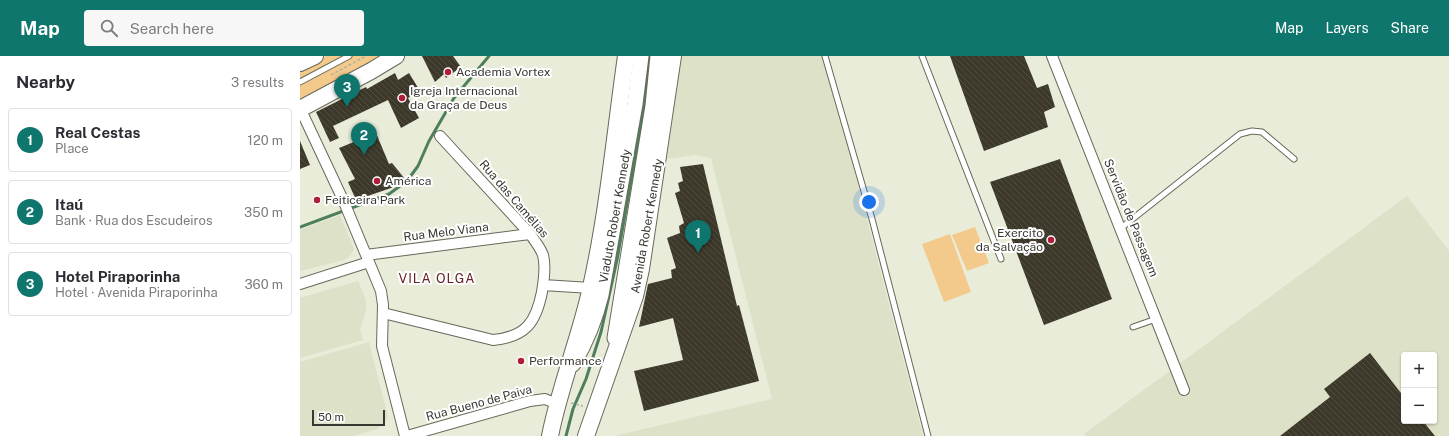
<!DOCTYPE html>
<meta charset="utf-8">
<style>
:root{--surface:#fff;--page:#f7f7f7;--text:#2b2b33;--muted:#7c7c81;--line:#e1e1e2;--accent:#0f766e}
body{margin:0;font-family:"Public Sans",sans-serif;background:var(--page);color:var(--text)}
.controls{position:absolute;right:12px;bottom:12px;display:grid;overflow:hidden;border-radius:4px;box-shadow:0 1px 3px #0004}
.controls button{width:36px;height:36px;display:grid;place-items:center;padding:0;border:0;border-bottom:1px solid var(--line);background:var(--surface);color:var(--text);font:20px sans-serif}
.scale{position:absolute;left:12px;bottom:10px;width:73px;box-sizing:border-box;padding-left:4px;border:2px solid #373831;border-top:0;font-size:11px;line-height:14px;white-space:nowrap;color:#373831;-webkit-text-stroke:3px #fff;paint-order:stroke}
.you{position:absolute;left:569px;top:146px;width:14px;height:14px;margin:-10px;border:3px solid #fff;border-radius:50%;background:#1a73e8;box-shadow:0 0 0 6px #1a73e833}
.badge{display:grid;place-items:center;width:26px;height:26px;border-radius:50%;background:var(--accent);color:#fff;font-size:13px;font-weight:700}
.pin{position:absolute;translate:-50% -33px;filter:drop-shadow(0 1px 2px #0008)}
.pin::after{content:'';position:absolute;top:21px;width:14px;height:12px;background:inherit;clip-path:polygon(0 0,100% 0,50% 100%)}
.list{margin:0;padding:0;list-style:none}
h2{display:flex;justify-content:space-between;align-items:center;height:52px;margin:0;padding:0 16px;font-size:17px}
h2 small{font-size:13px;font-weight:400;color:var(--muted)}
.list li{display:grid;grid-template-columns:26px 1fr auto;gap:12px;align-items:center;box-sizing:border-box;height:64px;margin:0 8px 8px;padding:0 8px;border:1px solid var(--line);border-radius:4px}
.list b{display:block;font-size:15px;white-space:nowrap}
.list p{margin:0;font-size:13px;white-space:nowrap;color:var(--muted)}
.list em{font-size:13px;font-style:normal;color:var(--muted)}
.icon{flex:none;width:22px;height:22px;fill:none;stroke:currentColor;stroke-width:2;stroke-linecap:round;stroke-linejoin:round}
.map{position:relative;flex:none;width:1149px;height:380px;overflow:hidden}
header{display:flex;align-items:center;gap:24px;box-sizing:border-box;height:56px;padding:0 20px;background:var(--accent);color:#fff}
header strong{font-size:19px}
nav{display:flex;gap:22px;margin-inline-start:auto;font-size:14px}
.search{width:280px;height:36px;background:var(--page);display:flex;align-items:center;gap:10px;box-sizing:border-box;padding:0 14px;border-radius:4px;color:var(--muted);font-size:15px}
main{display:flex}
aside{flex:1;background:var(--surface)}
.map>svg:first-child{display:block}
</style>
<header>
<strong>Map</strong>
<div class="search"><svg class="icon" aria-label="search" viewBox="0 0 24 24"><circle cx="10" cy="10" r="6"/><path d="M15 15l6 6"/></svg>Search here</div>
<nav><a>Map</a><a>Layers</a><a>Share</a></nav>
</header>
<main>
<aside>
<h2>Nearby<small>3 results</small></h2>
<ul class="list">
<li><span class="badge">1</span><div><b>Real Cestas</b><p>Place</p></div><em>120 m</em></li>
<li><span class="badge">2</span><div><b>Itaú</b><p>Bank · Rua dos Escudeiros</p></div><em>350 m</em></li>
<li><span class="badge">3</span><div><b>Hotel Piraporinha</b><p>Hotel · Avenida Piraporinha</p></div><em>360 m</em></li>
</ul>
</aside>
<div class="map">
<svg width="1149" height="380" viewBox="0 0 1149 380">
<defs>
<pattern id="building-back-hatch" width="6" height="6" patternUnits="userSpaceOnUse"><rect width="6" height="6" fill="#3d392a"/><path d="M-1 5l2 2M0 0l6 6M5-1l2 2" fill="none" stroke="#514e41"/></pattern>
</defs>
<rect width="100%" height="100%" fill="#e9ecd9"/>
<path fill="#dce1c7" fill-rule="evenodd" d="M382,0h143l98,380h-309l158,-37 -61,-241 -15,-3 -31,4z
M1107,140l42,55v185h-364l-1,-2zM1104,299h30v66h-30z
M40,159l14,34 -3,6 -7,5 -44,11v-41z
M58,225l8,19v11l-6,18 3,11 -63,18v-60z
M69,286l19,75 -10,12 -25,7h-53v-74z"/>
<path fill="#f3ca8c" d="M26,0h61l-87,46v-31z
M675,171l14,36 -22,8 -15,-36z
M650,178l21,58 -27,10 -22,-58z"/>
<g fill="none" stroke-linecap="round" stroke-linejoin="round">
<path stroke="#4d7f5d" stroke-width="3" d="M0,171l89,-33 18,-13 11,-15 11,-25 25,-43 35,-42
M266,380l7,-27 13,-30 15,-47 16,-72 27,-153 6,-51"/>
</g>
<path fill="url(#building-back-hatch)" d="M122,0h31l8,11 -15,11 -2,-4 -9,8z
M650,0h74l13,32 11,-4 7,23 -11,5 4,15 -64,24z
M95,17l3,7 11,-7 11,18 -12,7 11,20 -18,10 -13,-28 -55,26 6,12 -9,4 -14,-30 50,-25 1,2z
M76,77l13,31 3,-1 13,16 -14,9 -35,12 -8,-18 7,-3 -16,-31z
M0,85l10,24 -10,4z
M760,103l52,140 -68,26 -54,-143z
M403,108l34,142 2,-1 20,76 -115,30 -10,-40 49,-11 -10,-42 -34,9 9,-43 24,-6 -1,-8 5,-2 -9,-30 13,-5 -1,-7 5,-3 -9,-30 5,-2 -2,-8 5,-2 -3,-14z
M1070,297l34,44v24h19l12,15h-155l50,-39 -6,-8z"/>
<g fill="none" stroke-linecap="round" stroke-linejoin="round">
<g stroke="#676959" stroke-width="7">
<path id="service" d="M525,0l47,163 56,217
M622,0l79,203
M0,26l49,-26
M821,172l119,-94 12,-3 10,1 32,27
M833,271l23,-8"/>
</g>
<g stroke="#676959" stroke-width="12">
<path id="minor" d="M752,0l132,334
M0,52l44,94 37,89 2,14 -1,41 23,90
M66,199l164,-21
M0,228l69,-22
M243,229l48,3
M83,257l110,27c33,-3 43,-18 49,-48 2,-12 4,-26 1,-37 -3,-8 -8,-14 -13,-21l-90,-98
M107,380l123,-35 15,-2 12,5"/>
</g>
<g stroke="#676959" stroke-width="17">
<path id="secondary" d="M315,282l38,-232 5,-50
M273,308c13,-22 22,-44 28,-69l34,-191 6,-48"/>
</g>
<g stroke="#676959" stroke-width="18">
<path id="primary" d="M0,7l15,-7
M0,53l71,-38 25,-15
M250,380c10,-51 30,-98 41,-149 17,-76 24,-154 35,-231
M286,380l49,-140 6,-27 32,-213"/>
</g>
<path stroke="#afb1a2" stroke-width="1.5" stroke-dasharray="3 2" stroke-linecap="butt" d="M31,19l35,-19
M271,347l12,3"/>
<use href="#service" stroke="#fff" stroke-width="5"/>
<use href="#minor" stroke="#fff" stroke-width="10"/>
<use href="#secondary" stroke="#fff" stroke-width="15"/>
<use href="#primary" stroke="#fff" stroke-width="16"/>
</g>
<g fill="#b11d38" stroke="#fff" stroke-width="1.5">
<circle cx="148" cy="16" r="4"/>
<circle cx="102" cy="42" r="4"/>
<circle cx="77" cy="125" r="4"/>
<circle cx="17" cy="144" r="4"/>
<circle cx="751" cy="184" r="4"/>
<circle cx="221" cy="305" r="4"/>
</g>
<g text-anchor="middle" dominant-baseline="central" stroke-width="4" stroke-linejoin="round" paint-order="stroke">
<g font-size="12" fill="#373831" stroke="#fff" text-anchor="start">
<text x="156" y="16">Academia Vortex</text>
<text x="110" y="35">Igreja Internacional<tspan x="110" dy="14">da Graça de Deus</tspan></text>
<text x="85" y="125">América</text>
<text x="25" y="144">Feiticeira Park</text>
<text x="743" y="177" text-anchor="end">Exercito<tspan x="743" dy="14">da Salvação</tspan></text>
<text x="229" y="305">Performance</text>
</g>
<g font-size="12" fill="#373831" stroke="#fff">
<text transform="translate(214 143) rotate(49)">Rua das Camélias</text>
<text transform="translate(315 160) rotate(-80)">Viaduto Robert Kennedy</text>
<text transform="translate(831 162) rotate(68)">Servidão de Passagem</text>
<text transform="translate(347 170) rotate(-80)">Avenida Robert Kennedy</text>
<text transform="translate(146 176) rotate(-7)">Rua Melo Viana</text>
<text transform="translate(179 347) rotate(-15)">Rua Bueno de Paiva</text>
</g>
<g font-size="13" letter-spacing="1" fill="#662127" stroke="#fff">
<text x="137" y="222">VILA OLGA</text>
</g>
</g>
</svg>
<div class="controls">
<button>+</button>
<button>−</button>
</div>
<div class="scale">50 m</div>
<div class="you"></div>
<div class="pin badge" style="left:398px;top:197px">1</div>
<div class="pin badge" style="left:64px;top:99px">2</div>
<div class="pin badge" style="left:47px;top:51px">3</div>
</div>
</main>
